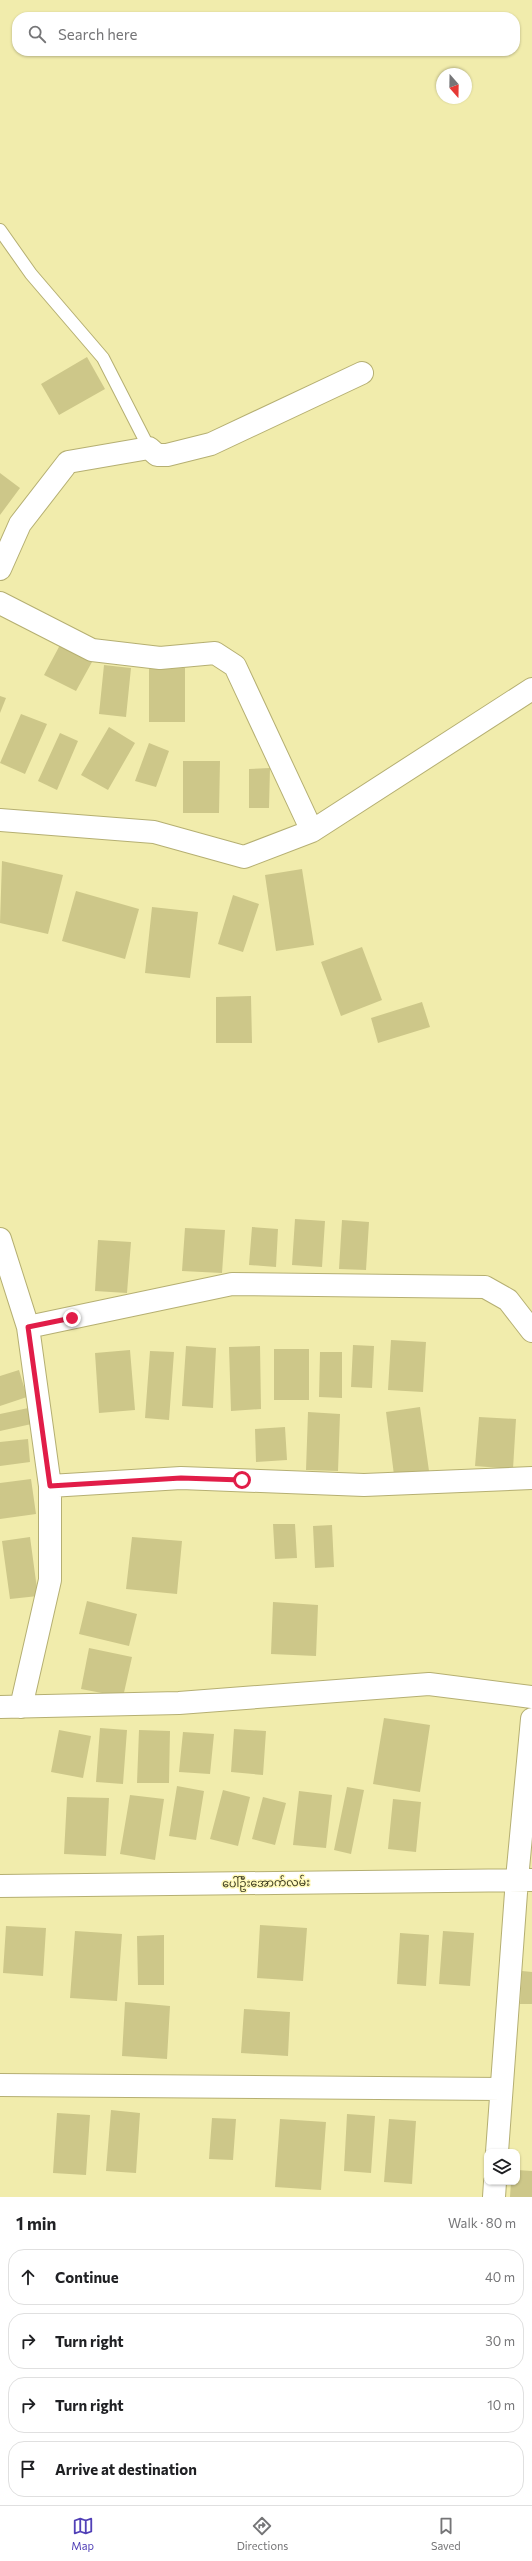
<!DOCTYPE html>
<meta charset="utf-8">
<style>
:root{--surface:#fff;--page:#f6f6f6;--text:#202124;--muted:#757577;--line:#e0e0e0;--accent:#5140b7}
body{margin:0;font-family:Commissioner,"Noto Sans Myanmar",sans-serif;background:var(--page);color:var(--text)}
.controls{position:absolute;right:12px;bottom:12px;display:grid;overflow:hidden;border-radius:8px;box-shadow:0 1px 3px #0004}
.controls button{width:36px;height:36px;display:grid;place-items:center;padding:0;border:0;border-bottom:1px solid var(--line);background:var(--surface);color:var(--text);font:20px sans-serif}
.compass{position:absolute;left:436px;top:68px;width:36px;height:36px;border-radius:50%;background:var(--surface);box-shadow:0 1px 3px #0004;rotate:160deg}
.stop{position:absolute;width:12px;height:12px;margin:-9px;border:3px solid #e11d48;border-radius:50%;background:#fff}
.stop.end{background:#e11d48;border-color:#fff;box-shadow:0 1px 4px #0008}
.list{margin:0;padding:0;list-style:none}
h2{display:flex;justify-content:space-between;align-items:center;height:52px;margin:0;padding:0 16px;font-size:17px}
h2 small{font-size:13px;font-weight:400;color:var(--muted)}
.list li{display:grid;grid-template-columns:26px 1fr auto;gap:12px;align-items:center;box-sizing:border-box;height:56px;margin:0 8px 8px;padding:0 8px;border:1px solid var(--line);border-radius:16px}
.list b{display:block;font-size:15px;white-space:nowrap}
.list em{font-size:13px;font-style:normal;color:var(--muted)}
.icon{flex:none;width:22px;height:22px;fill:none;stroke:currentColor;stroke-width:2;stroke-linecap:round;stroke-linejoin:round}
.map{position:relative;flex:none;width:532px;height:2197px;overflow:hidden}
.search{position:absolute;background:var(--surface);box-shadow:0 1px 3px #0004;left:12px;right:12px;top:12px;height:44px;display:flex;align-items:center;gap:10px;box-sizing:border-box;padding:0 14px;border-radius:16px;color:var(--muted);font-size:15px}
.sheet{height:308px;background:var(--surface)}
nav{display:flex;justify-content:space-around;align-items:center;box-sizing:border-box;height:56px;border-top:1px solid var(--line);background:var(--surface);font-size:11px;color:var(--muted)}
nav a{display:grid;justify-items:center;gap:2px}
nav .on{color:var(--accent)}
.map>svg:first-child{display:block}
</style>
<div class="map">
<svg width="532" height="2197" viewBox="0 0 532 2197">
<rect width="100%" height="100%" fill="#f1ecac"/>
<path fill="#cdc789" d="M87,357l18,32 -46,26 -18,-31z
M0,473l20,15 -20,27z
M60,645l32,17 -16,29 -32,-16z
M104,665l27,3 -5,49 -27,-3z
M185,668v54h-36v-53z
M0,696l6,2 -6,15z
M21,714l26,10 -22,50 -25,-11z
M109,727l26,16 -27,47 -27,-15z
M60,733l18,8 -21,49 -19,-9z
M149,743l20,8 -13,36 -21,-6z
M183,761h37l-1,52h-36z
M270,768l-1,40h-20v-39z
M2,861l61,14 -15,59 -48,-11z
M302,869l12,76 -38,6 -11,-76z
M76,891l63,18 -14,50 -63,-18z
M233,895l26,9 -16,48 -25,-8z
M152,907l46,5 -8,66 -45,-5z
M362,947l20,53 -41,16 -20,-54z
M251,996l1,47h-36v-46z
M422,1002l8,25 -52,16 -7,-25z
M295,1219l30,2 -3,46 -30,-2z
M342,1220l27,2 -3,48 -27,-1z
M252,1227l26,2 -2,38 -27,-2z
M185,1228l40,2 -3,43 -40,-2z
M98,1240l33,2 -4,51 -32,-2z
M391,1340l35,2 -3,50 -35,-2z
M353,1345l21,1 -2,42 -21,-1z
M186,1346l30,2 -3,60 -31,-2z
M260,1346l1,63 -30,2 -2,-64z
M274,1349h35v51h-35z
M130,1350l5,60 -36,3 -4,-60z
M150,1351l24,1 -5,68 -24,-2z
M320,1352h22v46l-23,-1z
M19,1370l8,27 -27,9v-30z
M33,1407l3,16 -36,8v-17z
M420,1407l9,64 -35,4 -8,-63z
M308,1412l32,2 -2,57 -32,-1z
M479,1417l37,2 -3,50 -38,-3z
M285,1427l2,33 -31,2 -1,-33z
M28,1439l2,23 -30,4v-24z
M31,1479l5,35 -36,5v-36z
M273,1524h22l2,34 -22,1z
M332,1525l2,42 -19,1 -2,-42z
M30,1537l8,59 -28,3 -8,-58z
M132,1537l50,4 -5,53 -51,-5z
M87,1601l50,13 -8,32 -50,-12z
M273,1602l45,3 -2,51 -45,-2z
M89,1648l43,9 -9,40 -42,-8z
M384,1718l46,7 -10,67 -47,-8z
M100,1728l27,2 -4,54 -27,-2z
M234,1729l32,2 -3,44 -32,-3z
M59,1730l32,6 -8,42 -32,-6z
M139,1730l31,1 -1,52h-32z
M183,1732l31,2 -4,40 -31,-2z
M177,1786l27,5 -8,49 -27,-4z
M347,1787l17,3 -13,64 -17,-4z
M223,1790l27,7 -12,49 -28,-7z
M299,1791l33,4 -6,53 -33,-3z
M130,1795l34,4 -9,61 -35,-6z
M67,1797l42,1 -3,58 -42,-2z
M263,1797l23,6 -11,42 -23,-6z
M393,1799l28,3 -5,50 -28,-3z
M260,1925l47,3 -4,53 -46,-3z
M6,1926l40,2 -3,48 -40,-3z
M75,1931l47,3 -5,67 -47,-3z
M443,1931l31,2 -4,53 -31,-2z
M400,1933l29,2 -3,51 -29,-2z
M164,1935v50h-26l-1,-49z
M522,1971l10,1v32h-12z
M125,2002l45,4 -3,53 -45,-3z
M244,2009l46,3 -2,44 -47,-3z
M111,2110l29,3 -4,60 -30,-2z
M57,2113l33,2 -4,60 -33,-2z
M347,2114l28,2 -4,57 -27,-2z
M212,2118l24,1 -3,41 -24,-1z
M280,2119l46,3 -5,68 -46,-3z
M389,2119l27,2 -4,63 -28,-2z
M517,2170l15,1v26h-22l1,-15h6z"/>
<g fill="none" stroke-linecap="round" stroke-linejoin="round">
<g stroke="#b5af72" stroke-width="14">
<path id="lane" d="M0,230l31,44 72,84 46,90"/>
</g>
<g stroke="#b5af72" stroke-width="24">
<path id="street" d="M0,569l20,-45 48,-62 81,-14 8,7h10l44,-11 151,-71
M0,603l92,47 68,8 55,-5 20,13 77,165
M0,820l154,12 90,25 68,-26 220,-142
M0,1239l28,88 22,159v94l-29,127
M28,1327l204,-43 253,3 23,13 24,31
M50,1486l131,-8 183,7 168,-7
M0,1707l179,-4 250,-19 103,13
M0,1886l532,-6
M0,2085l501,4
M497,2152l20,-273 15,-160
M494,2197l1,-15"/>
</g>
<use href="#lane" stroke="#fff" stroke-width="12"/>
<use href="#street" stroke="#fff" stroke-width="22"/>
</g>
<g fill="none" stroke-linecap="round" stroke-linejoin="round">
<path stroke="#e11d48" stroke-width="5" d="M72,1318l-44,9 22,159 131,-8 61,2"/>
</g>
<g text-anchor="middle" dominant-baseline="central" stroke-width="3" stroke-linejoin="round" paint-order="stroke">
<g font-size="11" fill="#39371d" stroke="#fff9b9">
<text transform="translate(266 1882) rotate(-1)">ပေါ်ဦးအောက်လမ်း</text>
</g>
</g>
</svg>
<div class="controls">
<button><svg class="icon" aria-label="layers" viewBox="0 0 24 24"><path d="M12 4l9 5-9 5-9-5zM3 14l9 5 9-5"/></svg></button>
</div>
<svg class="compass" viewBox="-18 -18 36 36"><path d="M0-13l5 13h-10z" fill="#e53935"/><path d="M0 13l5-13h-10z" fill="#757577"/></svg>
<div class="stop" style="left:242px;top:1480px"></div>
<div class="stop end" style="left:72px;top:1318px"></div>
<div class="search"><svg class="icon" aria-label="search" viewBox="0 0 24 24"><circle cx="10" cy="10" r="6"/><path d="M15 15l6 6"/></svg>Search here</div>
</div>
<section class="sheet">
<h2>1 min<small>Walk · 80 m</small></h2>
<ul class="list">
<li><svg class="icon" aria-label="ahead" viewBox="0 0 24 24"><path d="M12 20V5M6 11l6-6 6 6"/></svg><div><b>Continue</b></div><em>40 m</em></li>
<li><svg class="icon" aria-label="right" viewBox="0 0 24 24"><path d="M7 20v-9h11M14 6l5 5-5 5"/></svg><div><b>Turn right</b></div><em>30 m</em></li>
<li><svg class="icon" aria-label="right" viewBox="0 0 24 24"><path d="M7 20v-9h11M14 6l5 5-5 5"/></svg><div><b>Turn right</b></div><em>10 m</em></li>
<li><svg class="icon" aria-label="arrive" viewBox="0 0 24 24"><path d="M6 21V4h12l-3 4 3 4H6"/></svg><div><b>Arrive at destination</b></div></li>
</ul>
</section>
<nav>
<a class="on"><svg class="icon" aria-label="map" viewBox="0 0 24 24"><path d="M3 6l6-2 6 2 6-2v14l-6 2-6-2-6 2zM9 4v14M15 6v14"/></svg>Map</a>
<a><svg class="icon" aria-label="directions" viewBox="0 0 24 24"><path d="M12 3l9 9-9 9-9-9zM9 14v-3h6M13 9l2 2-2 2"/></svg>Directions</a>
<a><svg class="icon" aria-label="saved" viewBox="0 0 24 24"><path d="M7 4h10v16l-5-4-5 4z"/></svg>Saved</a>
</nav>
